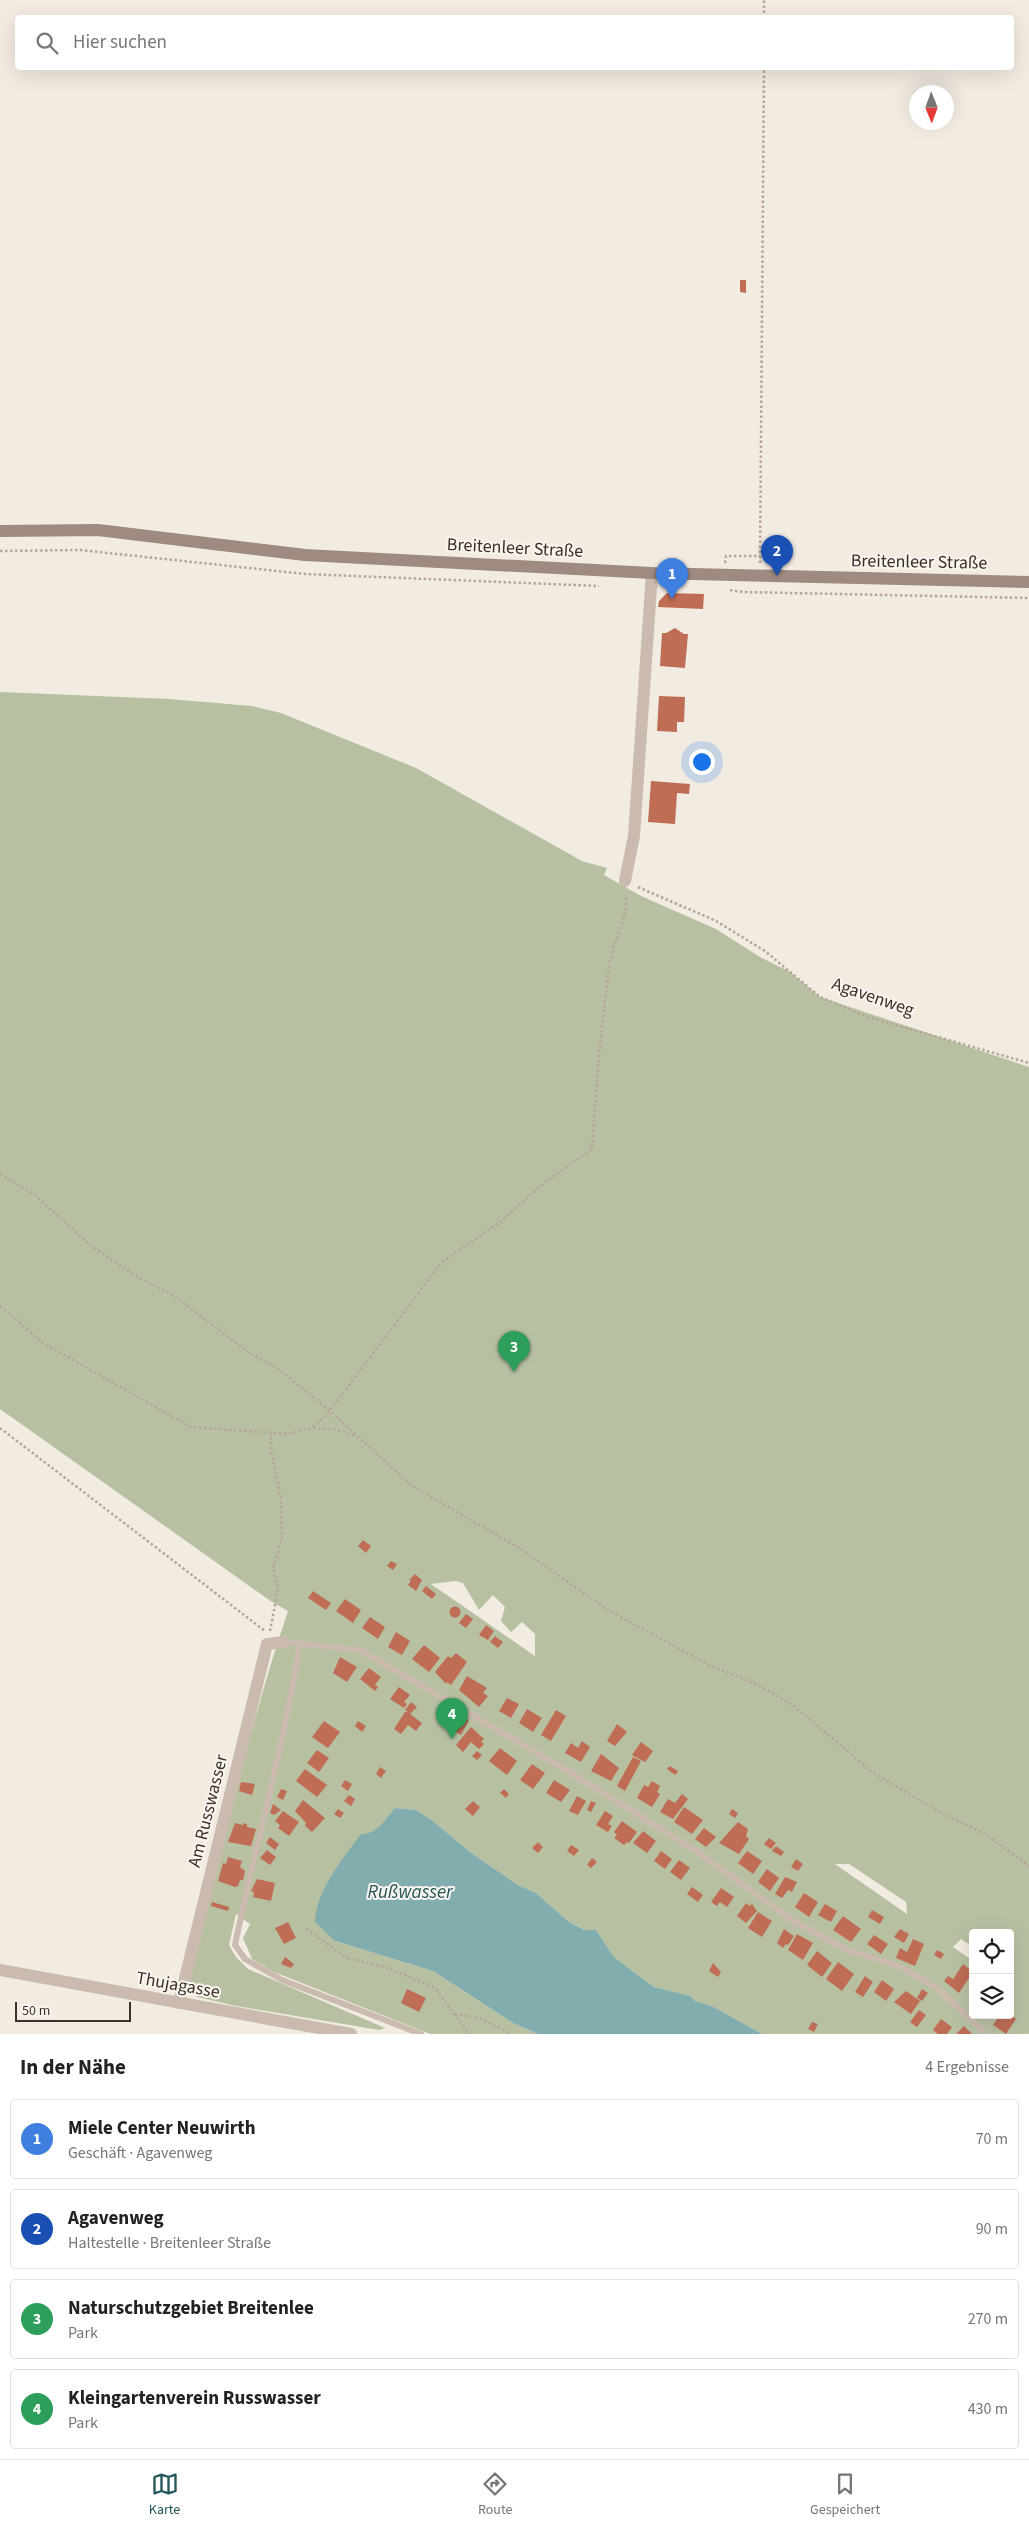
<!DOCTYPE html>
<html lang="de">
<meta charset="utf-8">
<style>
:root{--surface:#fff;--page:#f6f6f6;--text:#222;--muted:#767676;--line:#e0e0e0;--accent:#235659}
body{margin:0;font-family:"Source Sans 3",sans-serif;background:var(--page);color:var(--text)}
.controls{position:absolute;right:15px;bottom:15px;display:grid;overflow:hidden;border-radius:5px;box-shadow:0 5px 20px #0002}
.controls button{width:45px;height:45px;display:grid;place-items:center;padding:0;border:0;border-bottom:1px solid var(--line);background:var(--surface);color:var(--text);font:25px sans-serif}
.compass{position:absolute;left:909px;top:85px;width:45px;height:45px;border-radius:50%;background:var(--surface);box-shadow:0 5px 20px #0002;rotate:179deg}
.scale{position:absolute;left:15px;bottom:12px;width:116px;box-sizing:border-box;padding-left:5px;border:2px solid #3a302c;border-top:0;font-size:14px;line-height:18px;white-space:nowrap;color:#3a302c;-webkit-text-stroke:4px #faf5ef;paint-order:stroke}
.you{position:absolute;left:701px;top:761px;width:18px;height:18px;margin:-12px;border:4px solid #fff;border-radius:50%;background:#1a73e8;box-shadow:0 0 0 8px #1a73e833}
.badge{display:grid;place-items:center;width:32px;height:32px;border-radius:50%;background:var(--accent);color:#fff;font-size:16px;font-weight:700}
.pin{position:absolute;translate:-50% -41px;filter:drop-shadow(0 1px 2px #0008)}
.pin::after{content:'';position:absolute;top:26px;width:18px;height:15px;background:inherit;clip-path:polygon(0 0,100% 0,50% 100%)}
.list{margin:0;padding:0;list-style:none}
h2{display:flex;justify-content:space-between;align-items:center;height:65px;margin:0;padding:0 20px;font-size:21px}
h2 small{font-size:16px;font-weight:400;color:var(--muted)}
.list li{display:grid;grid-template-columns:32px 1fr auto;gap:15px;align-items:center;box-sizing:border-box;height:80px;margin:0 10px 10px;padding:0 10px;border:1px solid var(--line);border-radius:5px}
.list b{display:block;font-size:19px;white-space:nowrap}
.list p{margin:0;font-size:16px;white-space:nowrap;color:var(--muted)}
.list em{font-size:16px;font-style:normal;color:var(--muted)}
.icon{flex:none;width:28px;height:28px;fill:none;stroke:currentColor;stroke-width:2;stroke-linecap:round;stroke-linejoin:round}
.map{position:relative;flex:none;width:1029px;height:2034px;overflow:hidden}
.search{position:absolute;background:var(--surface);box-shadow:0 5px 20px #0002;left:15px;right:15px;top:15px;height:55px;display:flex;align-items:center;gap:12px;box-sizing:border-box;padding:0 18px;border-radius:5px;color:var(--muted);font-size:19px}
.sheet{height:425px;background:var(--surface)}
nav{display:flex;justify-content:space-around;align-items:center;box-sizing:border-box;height:70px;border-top:1px solid var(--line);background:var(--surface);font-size:14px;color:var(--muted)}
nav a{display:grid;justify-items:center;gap:2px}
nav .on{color:var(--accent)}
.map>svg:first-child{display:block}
</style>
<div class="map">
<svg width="1029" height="2034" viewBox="0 0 1029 2034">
<rect width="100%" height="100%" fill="#f2ebe2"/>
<path fill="#b7c1a2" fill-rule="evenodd" d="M0,692l169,7 83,7 29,7 135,55 166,93 25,7 -3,7 37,21 75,33 44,28 30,15 30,25 209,70v967h-267l-50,-28 -17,-5 -6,-5 -35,-9 -40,-30 -18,-27h-12l-16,-9 -32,-28 -18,-8 -48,-33 -37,-31 -17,-11 -21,-2 -17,21 -9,6 -34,106 98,30 80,52 25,11h-108l-156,-62 -22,-13 -9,-21 7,-14 -14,-10 -7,31 7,12 12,12 137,59 -6,2 -143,-24 -39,-9 -6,-7 -1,-15c30,-122 58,-245 98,-364l-16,-9 -272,-193zM456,1581l7,2 16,27 14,-15 12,12 -4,14 10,11 11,-10 13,12v22l-104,-72zM835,1864h14l57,38 1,12zM973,1933h37v82h-37v-54l-20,-14 8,-8 12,8z"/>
<path fill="#82adae" d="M395,1808l21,2 17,11 37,31 48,33 18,8 32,28 16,9h12l18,27 40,30 36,9 5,5 17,5 50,28h-224l-25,-11 -80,-52 -98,-30 -20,-19c1,-31 28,-64 46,-88 16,1 24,-15 34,-26z"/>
<path fill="#bf6d54" d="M740,280h6v13l-6,-1z
M667,593l37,1 -1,15 -45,-2 1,-6z
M675,628l9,6h4l-3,34 -25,-2 2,-33h4z
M659,696l26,1 -1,25h-7v10l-20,-1z
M651,781l39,3 -1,10 -12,-1 -2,31 -27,-2z
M363,1540l8,6 -5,7 -8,-7z
M391,1561l6,3 -4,6 -6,-4z
M415,1574l7,6 -6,11 -8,-6 3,-4 -2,-1z
M426,1586l10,8 -4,5 -10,-8z
M313,1591l18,12 -5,7 -18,-12z
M345,1599l16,11 -8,13 -17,-12z
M449.5 1612a5.5 5.5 0 1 1 11 0a5.5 5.5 0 1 1-11 0Z
M466,1614l7,5 -7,9 -7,-5z
M370,1617l15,10 -7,12 -16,-11z
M486,1625l8,6 -6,9 -9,-5z
M396,1632l14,9 -8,14 -14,-8z
M495,1636l8,6 -5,6 -8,-6z
M424,1645l16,13 -11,14 -17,-13z
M456,1653l11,9 -16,23 -4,-3 -1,2 -11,-12 13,-16 3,2z
M340,1657l17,10 -10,15 -14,-9z
M369,1668l12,9 -6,8 3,2 -3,4 -15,-12z
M467,1676l20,12 -4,5 5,3 -9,11 -20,-17z
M399,1687l11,8 -6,7 3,2 -3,4 -14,-9z
M507,1698l12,6 -8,14 -12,-7z
M411,1702l6,5 -7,7 12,9 -6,8 -8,-6 -7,9 -7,-5 11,-17h3l-3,-2z
M527,1709l15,9 -9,14 -14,-9z
M556,1710l10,6 -15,25 -10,-6z
M458,1713l11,7 -8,15 -12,-7z
M324,1721l16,11 -12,16 -16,-11z
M358,1721l8,5 -4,6 -7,-6z
M617,1724l10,8 -12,14 -8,-5z
M471,1727l13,12 -3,3 3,2 -5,5 -8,-7 -8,10 -7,-7z
M582,1741l8,6 -9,15 -16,-9 6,-10 7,5z
M641,1742l12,9 -8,11 -13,-7z
M500,1748l17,13 -10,14 -18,-14z
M317,1750l12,8 -10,14 -12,-9z
M477,1751l5,4 -5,5 -5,-4z
M601,1754l18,14 -8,13 -20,-10z
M633,1757l8,4 -16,30 -8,-5z
M532,1764l13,9 -12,16 -13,-9z
M670,1766l8,5 -3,4 -8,-6z
M380,1767l6,4 -5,7 -5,-4z
M305,1769l22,16 -10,12 -21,-16z
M345,1780l7,4 -4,7 -7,-5z
M554,1780l16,10 -9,12 -15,-9z
M652,1781l8,5 -3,6 3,2 -8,13 -15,-9 7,-13 4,2z
M241,1782l14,2 -3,11 -13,-4z
M281,1789l6,2 -4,9 -6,-3z
M504,1789l5,5 -3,4 -6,-5z
M682,1794l6,5 -15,20 -13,-7 8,-13 7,4z
M349,1795l6,4 -4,7 -7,-5z
M577,1796l9,5 -8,14 -9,-4z
M303,1800l22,18 -13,14 -7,-6 1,-3 -11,-12z
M473,1801l7,6 -7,9 -8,-7z
M591,1801l5,2 -5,9 -4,-2z
M273,1804l8,6 -7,5 -4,-2z
M684,1807l19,13 -11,14 -18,-12z
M338,1809l6,4 -4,5 -6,-4z
M732,1809l6,4 -3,5 -6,-4z
M283,1811l16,11 -10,14 -11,-8 2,-3 -5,-4z
M605,1811l8,5 -5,8 4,2 -4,6 -12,-7z
M622,1821l15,11 -8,11 -2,-1 -3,3 -10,-7 3,-3 -3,-3z
M738,1822l10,7 -2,7 3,3 -10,15 -20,-11z
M235,1823l8,2 1,-2 3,1v3l9,2 -5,17 -23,-4z
M704,1828l12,9 -10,10 -11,-8z
M643,1831l13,10 -9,12 -14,-10z
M270,1837l9,7 -4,6 -9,-7z
M769,1838l7,5 -5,6 -7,-5z
M538,1842l5,5 -5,6 -6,-5z
M571,1845l8,5 -5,6 -7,-5z
M776,1846l8,6 -3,4 -9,-5z
M267,1850l9,7 -6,8 -10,-7z
M661,1851l11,8 -7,10 -11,-8z
M747,1851l15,10 -9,13 -15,-11z
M228,1857l14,4 -2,6 5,4 -2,9h-3l-2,6 -3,1 -17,-6 5,-18 3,1z
M592,1858l5,4 -6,6 -4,-3z
M796,1859l7,5 -5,7 -7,-4z
M679,1860l11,8 -9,12 -11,-8z
M767,1869l12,9 -9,13 -12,-9z
M785,1877l12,5 -5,10 -4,-2 -6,8 -7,-4z
M257,1879l18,4 -4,18 -18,-4 1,-5 -3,-1z
M692,1887l11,8 -5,7 -11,-8z
M721,1888l13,9 -7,10 -7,-5 -3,4 -6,-4z
M804,1893l14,9 -9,15 -14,-10z
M212,1902l17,5 -1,4 -17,-5z
M746,1903l4,3 2,-2 5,7 -11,12 -9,-7z
M825,1904l12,7 -6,11 -13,-7z
M872,1910l12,7 -4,7 -12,-7z
M758,1912l14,9 -10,16 -14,-9z
M843,1916l18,13 -10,13 -18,-12z
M288,1922l8,16 -12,6 -9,-16z
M784,1929l10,7 -6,9 -2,-1 -3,4 -6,-5z
M900,1929l9,5 -5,9 -10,-6z
M797,1934l16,9 -10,17 -15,-10z
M874,1935l14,9 -7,10 -14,-10z
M913,1939l11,5 -9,22 -19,-8 4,-10 7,4z
M937,1950l7,4 -3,5 -7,-4z
M817,1951l15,12 -10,14 -15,-12z
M285,1957l9,7 -3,4 -10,-4z
M838,1962l16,12 -12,17 -16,-12z
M713,1963l8,9 -3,5 -9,-6z
M963,1964l10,8 -14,21 -15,-12 4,-5 5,3z
M865,1976l8,6 -10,15 -8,-5z
M882,1980l12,9 -8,12 -12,-9z
M407,1989l19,9 -7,14 -18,-9z
M922,1989l6,4 -6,8 -5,-3z
M906,1991l14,10 -9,13 -17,-12z
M919,2010l7,5 -9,12 -7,-5z
M1000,2015h11l5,4 -10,15 -13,-9z
M941,2019l11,8 -5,7h-9l-5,-4z
M812,2022l6,2 -4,8 -6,-3z
M964,2026l8,8h-16z"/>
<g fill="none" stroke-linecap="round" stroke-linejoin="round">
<path stroke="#b6a598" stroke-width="2.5" stroke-dasharray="2.5 2.5" stroke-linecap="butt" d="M764,18v-18
M0,551l80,-1 225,24 294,12
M725,563l1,-7h34
M760,563l4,-495
M730,590l13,2 286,6
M638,887l78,34 49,30 55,46 48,20 161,46
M0,1174l35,21 55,50 49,33 34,17 75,57 32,18 49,40 83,76 109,63 85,60 103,56 45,18 40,23 77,65 65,39 49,24 44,32
M0,1306l43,37 148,84 96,7 24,-6 13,-10 117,-155 59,-41 44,-39 48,-34c4,-62 9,-125 18,-187 4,-24 18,-43 16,-67
M0,1428l265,203
M313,1428l25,2 18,6
M270,1631l8,-42 -5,-21 9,-30 -1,-39 -10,-49v-17
M306,1929l41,29 38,9 50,21 34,46
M455,2014l25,4 31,16"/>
<path stroke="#cabbae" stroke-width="6" d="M284,1642l76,8 208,121 128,80 96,69 55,30 56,18 35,21 48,45
M300,1643c-16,102 -44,201 -65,302l10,14 37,21 139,54"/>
<path stroke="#cabbae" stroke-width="12" d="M625,881l9,-45 18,-263
M0,1970l351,64
M179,2003l88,-359 17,-2"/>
<path stroke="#9e8a7f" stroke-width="12" d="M0,531l98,-1 207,25 347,18 377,9"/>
</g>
<g text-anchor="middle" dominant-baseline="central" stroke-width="4" stroke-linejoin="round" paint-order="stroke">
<g font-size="18" fill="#3a302c" stroke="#faf5ef">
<text transform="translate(515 548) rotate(3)">Breitenleer Straße</text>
<text transform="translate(919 562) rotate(1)">Breitenleer Straße</text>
<text transform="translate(873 997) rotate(19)">Agavenweg</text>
<text transform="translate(208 1811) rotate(-76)">Am Russwasser</text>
<text transform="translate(178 1985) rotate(10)">Thujagasse</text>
</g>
<g font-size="19" font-style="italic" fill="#235659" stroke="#faf5ef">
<text x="410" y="1892">Rußwasser</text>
</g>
</g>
</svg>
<div class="controls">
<button><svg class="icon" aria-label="locate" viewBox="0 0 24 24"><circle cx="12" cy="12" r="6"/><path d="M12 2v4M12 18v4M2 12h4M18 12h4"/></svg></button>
<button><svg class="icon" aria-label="layers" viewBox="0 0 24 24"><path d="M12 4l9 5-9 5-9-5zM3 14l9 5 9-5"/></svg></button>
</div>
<svg class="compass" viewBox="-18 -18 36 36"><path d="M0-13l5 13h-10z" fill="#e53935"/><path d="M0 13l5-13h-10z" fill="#767676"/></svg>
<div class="scale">50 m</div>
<div class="you"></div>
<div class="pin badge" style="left:672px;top:599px;background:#3f7fe0">1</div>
<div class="pin badge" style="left:777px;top:576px;background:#1a4fb4">2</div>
<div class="pin badge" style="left:514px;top:1372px;background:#2e9e5b">3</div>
<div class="pin badge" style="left:452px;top:1739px;background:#2e9e5b">4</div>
<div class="search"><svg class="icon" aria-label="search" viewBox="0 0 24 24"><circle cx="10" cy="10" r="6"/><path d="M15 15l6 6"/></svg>Hier suchen</div>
</div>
<section class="sheet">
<h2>In der Nähe<small>4 Ergebnisse</small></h2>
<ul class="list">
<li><span class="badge" style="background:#3f7fe0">1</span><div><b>Miele Center Neuwirth</b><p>Geschäft · Agavenweg</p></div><em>70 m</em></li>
<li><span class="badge" style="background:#1a4fb4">2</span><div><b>Agavenweg</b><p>Haltestelle · Breitenleer Straße</p></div><em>90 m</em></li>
<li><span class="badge" style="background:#2e9e5b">3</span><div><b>Naturschutzgebiet Breitenlee</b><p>Park</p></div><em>270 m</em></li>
<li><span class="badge" style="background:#2e9e5b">4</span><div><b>Kleingartenverein Russwasser</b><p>Park</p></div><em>430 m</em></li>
</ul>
</section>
<nav>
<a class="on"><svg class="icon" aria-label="map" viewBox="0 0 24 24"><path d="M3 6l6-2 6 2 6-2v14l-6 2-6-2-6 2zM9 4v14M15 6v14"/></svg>Karte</a>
<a><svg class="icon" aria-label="directions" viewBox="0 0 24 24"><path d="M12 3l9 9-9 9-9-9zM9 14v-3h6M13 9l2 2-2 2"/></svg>Route</a>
<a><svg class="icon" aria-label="saved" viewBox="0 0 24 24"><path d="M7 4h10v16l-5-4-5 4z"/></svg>Gespeichert</a>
</nav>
